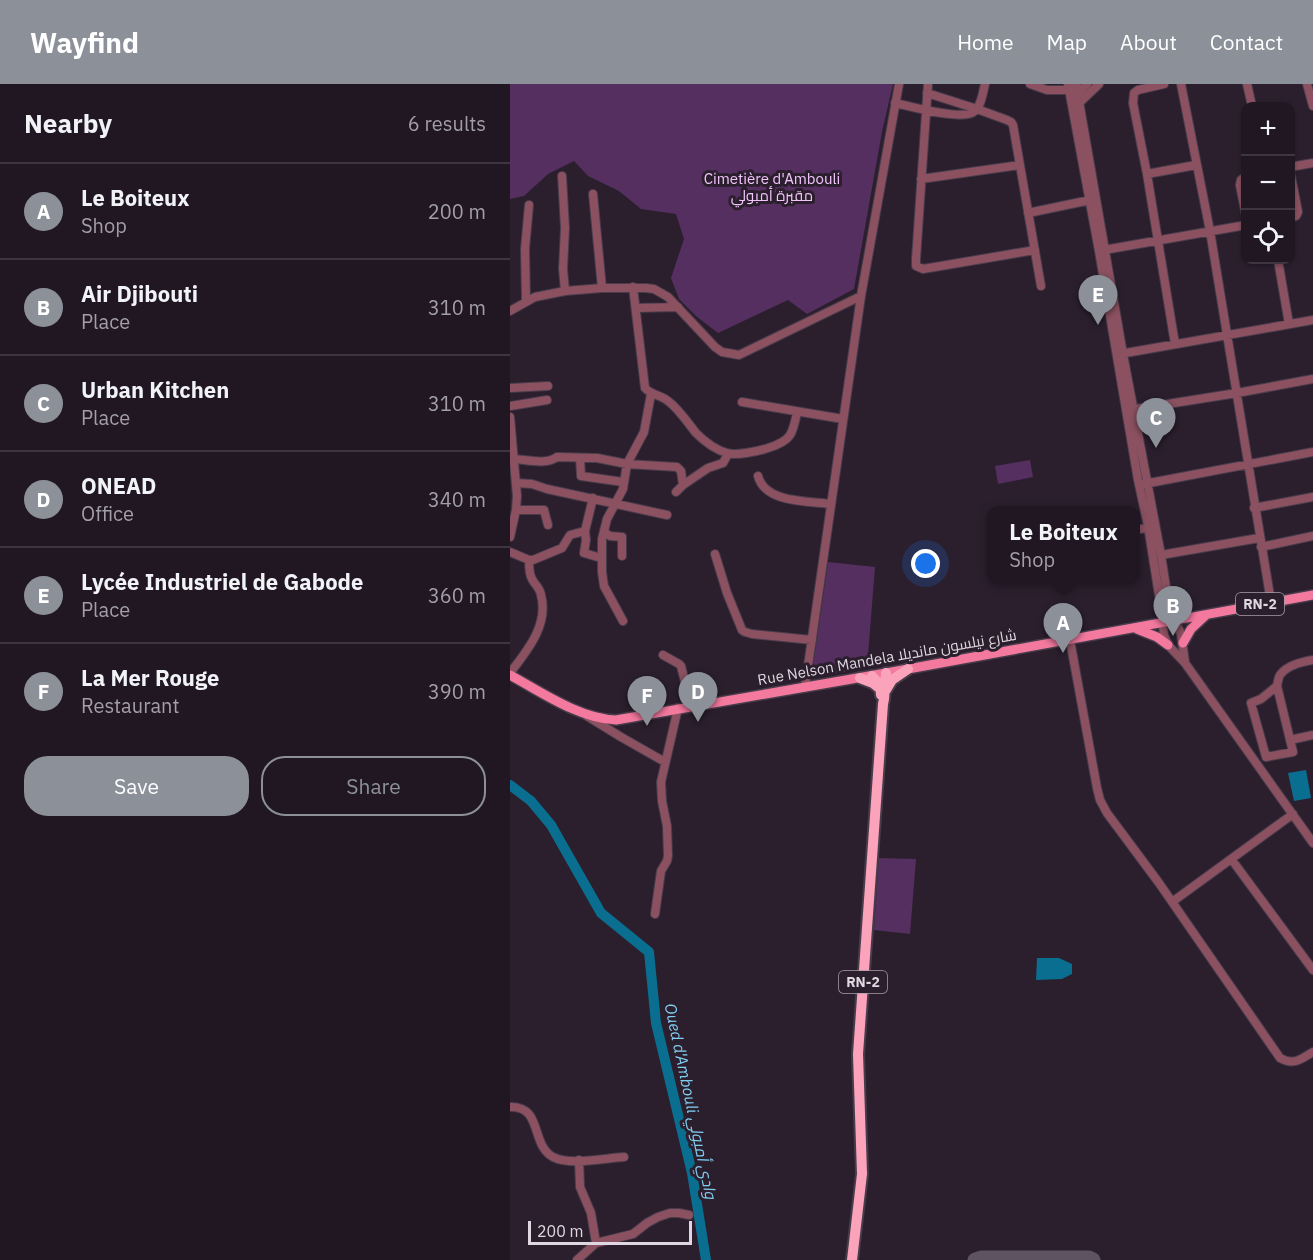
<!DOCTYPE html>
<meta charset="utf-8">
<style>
:root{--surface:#201722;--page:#28202a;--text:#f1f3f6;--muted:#a29fa5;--line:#3d3640;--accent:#8c9099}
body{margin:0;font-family:"IBM Plex Sans",Cairo,sans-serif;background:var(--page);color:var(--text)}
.controls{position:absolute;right:18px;top:18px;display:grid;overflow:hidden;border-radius:12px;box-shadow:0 2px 4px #0004}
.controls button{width:54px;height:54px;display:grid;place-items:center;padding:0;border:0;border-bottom:2px solid var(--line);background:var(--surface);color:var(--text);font:30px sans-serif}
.scale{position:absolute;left:18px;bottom:15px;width:164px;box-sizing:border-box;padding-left:6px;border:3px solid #dfd7e1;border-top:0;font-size:16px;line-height:21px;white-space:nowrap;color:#dfd7e1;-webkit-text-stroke:4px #2b1f2e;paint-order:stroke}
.you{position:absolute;left:416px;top:480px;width:21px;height:21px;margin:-15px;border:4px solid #fff;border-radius:50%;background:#1a73e8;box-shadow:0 0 0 9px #1a73e833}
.badge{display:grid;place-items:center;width:39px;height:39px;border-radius:50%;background:var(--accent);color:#fff;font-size:20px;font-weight:700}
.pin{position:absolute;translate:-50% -50px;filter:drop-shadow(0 2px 3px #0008)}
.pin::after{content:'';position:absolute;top:32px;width:21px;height:18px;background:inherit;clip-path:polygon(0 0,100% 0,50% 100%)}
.popup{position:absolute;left:477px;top:422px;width:153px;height:78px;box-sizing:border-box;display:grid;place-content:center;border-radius:12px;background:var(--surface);filter:drop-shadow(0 2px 4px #0005);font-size:20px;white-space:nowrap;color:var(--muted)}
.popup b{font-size:22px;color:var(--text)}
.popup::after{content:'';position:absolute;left:50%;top:100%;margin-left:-12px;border:12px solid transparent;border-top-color:var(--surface)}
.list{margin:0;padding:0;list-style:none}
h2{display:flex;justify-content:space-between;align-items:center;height:78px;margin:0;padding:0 24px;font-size:26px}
h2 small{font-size:20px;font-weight:400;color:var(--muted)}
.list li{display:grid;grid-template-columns:39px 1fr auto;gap:18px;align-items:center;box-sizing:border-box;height:96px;padding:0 24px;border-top:2px solid var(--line)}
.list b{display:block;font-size:22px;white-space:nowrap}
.list p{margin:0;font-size:20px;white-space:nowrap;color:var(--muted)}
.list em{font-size:20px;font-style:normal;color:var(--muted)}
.actions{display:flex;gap:12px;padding:18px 24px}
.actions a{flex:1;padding:14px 0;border:2px solid var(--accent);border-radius:24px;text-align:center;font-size:21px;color:var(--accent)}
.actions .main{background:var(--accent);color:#fff}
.icon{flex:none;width:33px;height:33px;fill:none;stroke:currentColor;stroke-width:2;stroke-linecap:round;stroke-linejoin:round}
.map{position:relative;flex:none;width:803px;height:1176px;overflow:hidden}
header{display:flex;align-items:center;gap:36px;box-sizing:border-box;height:84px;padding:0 30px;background:var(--accent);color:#fff}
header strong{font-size:28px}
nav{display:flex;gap:33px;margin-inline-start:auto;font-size:21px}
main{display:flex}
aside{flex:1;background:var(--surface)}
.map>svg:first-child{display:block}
</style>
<header>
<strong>Wayfind</strong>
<nav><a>Home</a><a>Map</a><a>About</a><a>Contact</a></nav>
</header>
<main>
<aside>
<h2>Nearby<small>6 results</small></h2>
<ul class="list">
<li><span class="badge">A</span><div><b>Le Boiteux</b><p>Shop</p></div><em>200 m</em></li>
<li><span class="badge">B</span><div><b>Air Djibouti</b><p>Place</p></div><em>310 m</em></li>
<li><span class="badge">C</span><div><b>Urban Kitchen</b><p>Place</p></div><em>310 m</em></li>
<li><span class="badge">D</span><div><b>ONEAD</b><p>Office</p></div><em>340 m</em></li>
<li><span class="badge">E</span><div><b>Lycée Industriel de Gabode</b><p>Place</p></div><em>360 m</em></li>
<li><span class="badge">F</span><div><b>La Mer Rouge</b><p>Restaurant</p></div><em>390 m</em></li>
</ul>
<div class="actions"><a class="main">Save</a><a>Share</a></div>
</aside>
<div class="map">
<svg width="803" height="1176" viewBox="0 0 803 1176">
<rect width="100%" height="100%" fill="#2b1f2e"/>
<path fill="#552f5f" d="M0,0h383l-11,48 -28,157 -47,25 -19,-14 -70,33 -22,-17 -17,-17 -8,-21 13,-39 -8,-25 -35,-5 -22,-18 -31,-15 -14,-15 -26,13 -24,22 -14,3z
M520,376l3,17 -35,7 -3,-18z
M318,478l47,5 -8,101 -53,9 -2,-4z
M369,774l37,1 -6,75 -36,-4z"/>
<path fill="#0a6e90" d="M796,686l5,28 -17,3 -6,-28z
M527,874h22l13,6v10l-10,5 -26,1z"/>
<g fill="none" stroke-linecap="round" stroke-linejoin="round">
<path stroke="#0a6e90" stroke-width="10" d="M0,701l21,16 20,24 50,88 48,39 7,71 36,150 14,87"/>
<path stroke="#5e5360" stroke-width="15" d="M465,1176l6,-2h108l4,2"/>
<g stroke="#483c4b" stroke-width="10">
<path id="minor" d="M418,0l-12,175v7l7,3 112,-19
M520,0l17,6h22l4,1
M558,0l31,167 39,229 10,46 13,82 3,27 4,10 17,18 128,180
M566,0l47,270 38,201 8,51 12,28 4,28
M654,0l-26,6 -4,3 -1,10 14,71 28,170
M671,0l29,147 61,371
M737,0l5,22
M797,0l6,22
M417,9l50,16 30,11 4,2 2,3 28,161
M566,11l11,-11
M385,19c15,3 69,19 80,8 6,-5 8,-19 10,-27
M569,19l20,-19
M780,83l23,-4
M780,87l8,41 -2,4 -6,2
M637,90l49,-9
M52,92l3,52 -2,41 2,22
M736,92l-5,4 -1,5 6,31
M411,95l99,-14
M83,110l9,94
M518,129l67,-14
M594,166l142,-25
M768,176l11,64
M123,203l12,101c6,7 16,7 23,13 11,8 19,21 28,32 8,8 20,17 31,20 9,3 32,-2 41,-5 23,-7 25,-14 29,-36
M16,217l-1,-52 4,-44
M126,224l42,-1
M0,227l25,-14 30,-6 37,-3h44l8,1 14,8 47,50 7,5 17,3 122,-59
M610,270l193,-34
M0,304l38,-2
M232,318l101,17
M0,322l37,-6
M620,326l107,-17 76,-14
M0,333l7,79 -1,14 -6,27
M70,374l1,18 42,6
M5,375c13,1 31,6 42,-2l40,1 30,6 50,3 4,4 2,14
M248,392c7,27 49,25 73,28
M7,399l15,1 15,5 120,26
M634,400l169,-32
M166,408l7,-7 25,-17 15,-5 5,-9
M744,424l59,-11
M6,426h28l4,15
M625,446l16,-3
M75,447l1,9 -2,13 17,5
M94,448l6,4 12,1v19
M751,463l52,-11
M0,468l19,8h4l29,-12 8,-13 15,-4 8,-33
M205,470l12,39 15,37 3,2 7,2 60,6
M651,471l98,-17
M113,537l-19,-35 -2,-14v-33l5,-20 16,-30 4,-25 17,-32 7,-38
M560,556l27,148 3,12 7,13 52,70 121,175c14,8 21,1 33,-6
M153,571l16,9 2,2 10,40
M0,589c17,-22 39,-48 31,-78 -1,-7 -6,-10 -9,-16 -3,-5 -3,-13 -3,-19
M767,602l-16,13 -10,4 15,54 27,-5 -16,-66c1,-4 1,-8 3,-11 7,-10 22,-13 33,-15
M295,603l56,-391 38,-212
M77,632l34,21 44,25
M780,656l23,-5
M722,776l81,110
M662,818l121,-88
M145,830l6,-43 6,-10 1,-5 -1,-30 -5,-25 -1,-19 17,-74
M0,1023c33,-1 20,37 43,50 17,9 52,1 71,0
M69,1076l1,27 11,26 5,30
M67,1176l19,-17 37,-9 14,-11 11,-6 12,-4h9l10,2"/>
</g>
<g stroke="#483c4b" stroke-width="12">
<path id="major" d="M627,545l20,8 11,8
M673,559l8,-14 15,-14
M0,591c31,17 70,44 106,45l270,-47 427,-78"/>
</g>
<g stroke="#483c4b" stroke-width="14">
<path id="highway" d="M362,592l8,9 1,10
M350,594l13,5 5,4
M376,606l6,-10 16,-11
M342,1176l10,-86 -4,-120 25,-350 1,-5 2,-26"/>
</g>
<use href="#minor" stroke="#8b5161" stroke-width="8"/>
<use href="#major" stroke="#f3799f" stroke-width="9"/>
<use href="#highway" stroke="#fba3bb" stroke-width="10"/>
</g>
<g text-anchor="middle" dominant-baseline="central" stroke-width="6" stroke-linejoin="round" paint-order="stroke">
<g fill="#2b1f2e" stroke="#a9a0ab" stroke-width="1.5">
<rect x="726" y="509" width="48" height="22" rx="4.5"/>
<rect x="329" y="887" width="48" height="22" rx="4.5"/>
</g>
<g font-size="14" font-weight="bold" fill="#dfd7e1">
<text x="750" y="520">RN-2</text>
<text x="353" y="898">RN-2</text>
</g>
<g font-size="15" fill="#f1c4fc" stroke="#2b1f2e">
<text x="262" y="94">Cimetière d'Ambouli<tspan x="262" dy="17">مقبرة أمبولي</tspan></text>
</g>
<g font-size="15" fill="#dfd7e1" stroke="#2b1f2e">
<text transform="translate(377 573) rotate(-10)">Rue Nelson Mandela شارع نيلسون مانديلا</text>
</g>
<g font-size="16" font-style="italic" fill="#81cef1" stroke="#2b1f2e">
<text transform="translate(181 1017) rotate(78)">Oued d'Ambouli وادي أمبولي</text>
</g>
</g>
</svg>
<div class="controls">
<button>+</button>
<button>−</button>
<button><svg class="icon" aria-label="locate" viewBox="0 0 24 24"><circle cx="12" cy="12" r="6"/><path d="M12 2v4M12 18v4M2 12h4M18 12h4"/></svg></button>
</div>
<div class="scale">200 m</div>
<div class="you"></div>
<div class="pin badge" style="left:553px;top:569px">A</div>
<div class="popup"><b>Le Boiteux</b>Shop</div>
<div class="pin badge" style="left:663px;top:552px">B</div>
<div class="pin badge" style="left:646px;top:364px">C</div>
<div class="pin badge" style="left:188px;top:638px">D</div>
<div class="pin badge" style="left:588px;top:241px">E</div>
<div class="pin badge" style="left:137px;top:642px">F</div>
</div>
</main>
